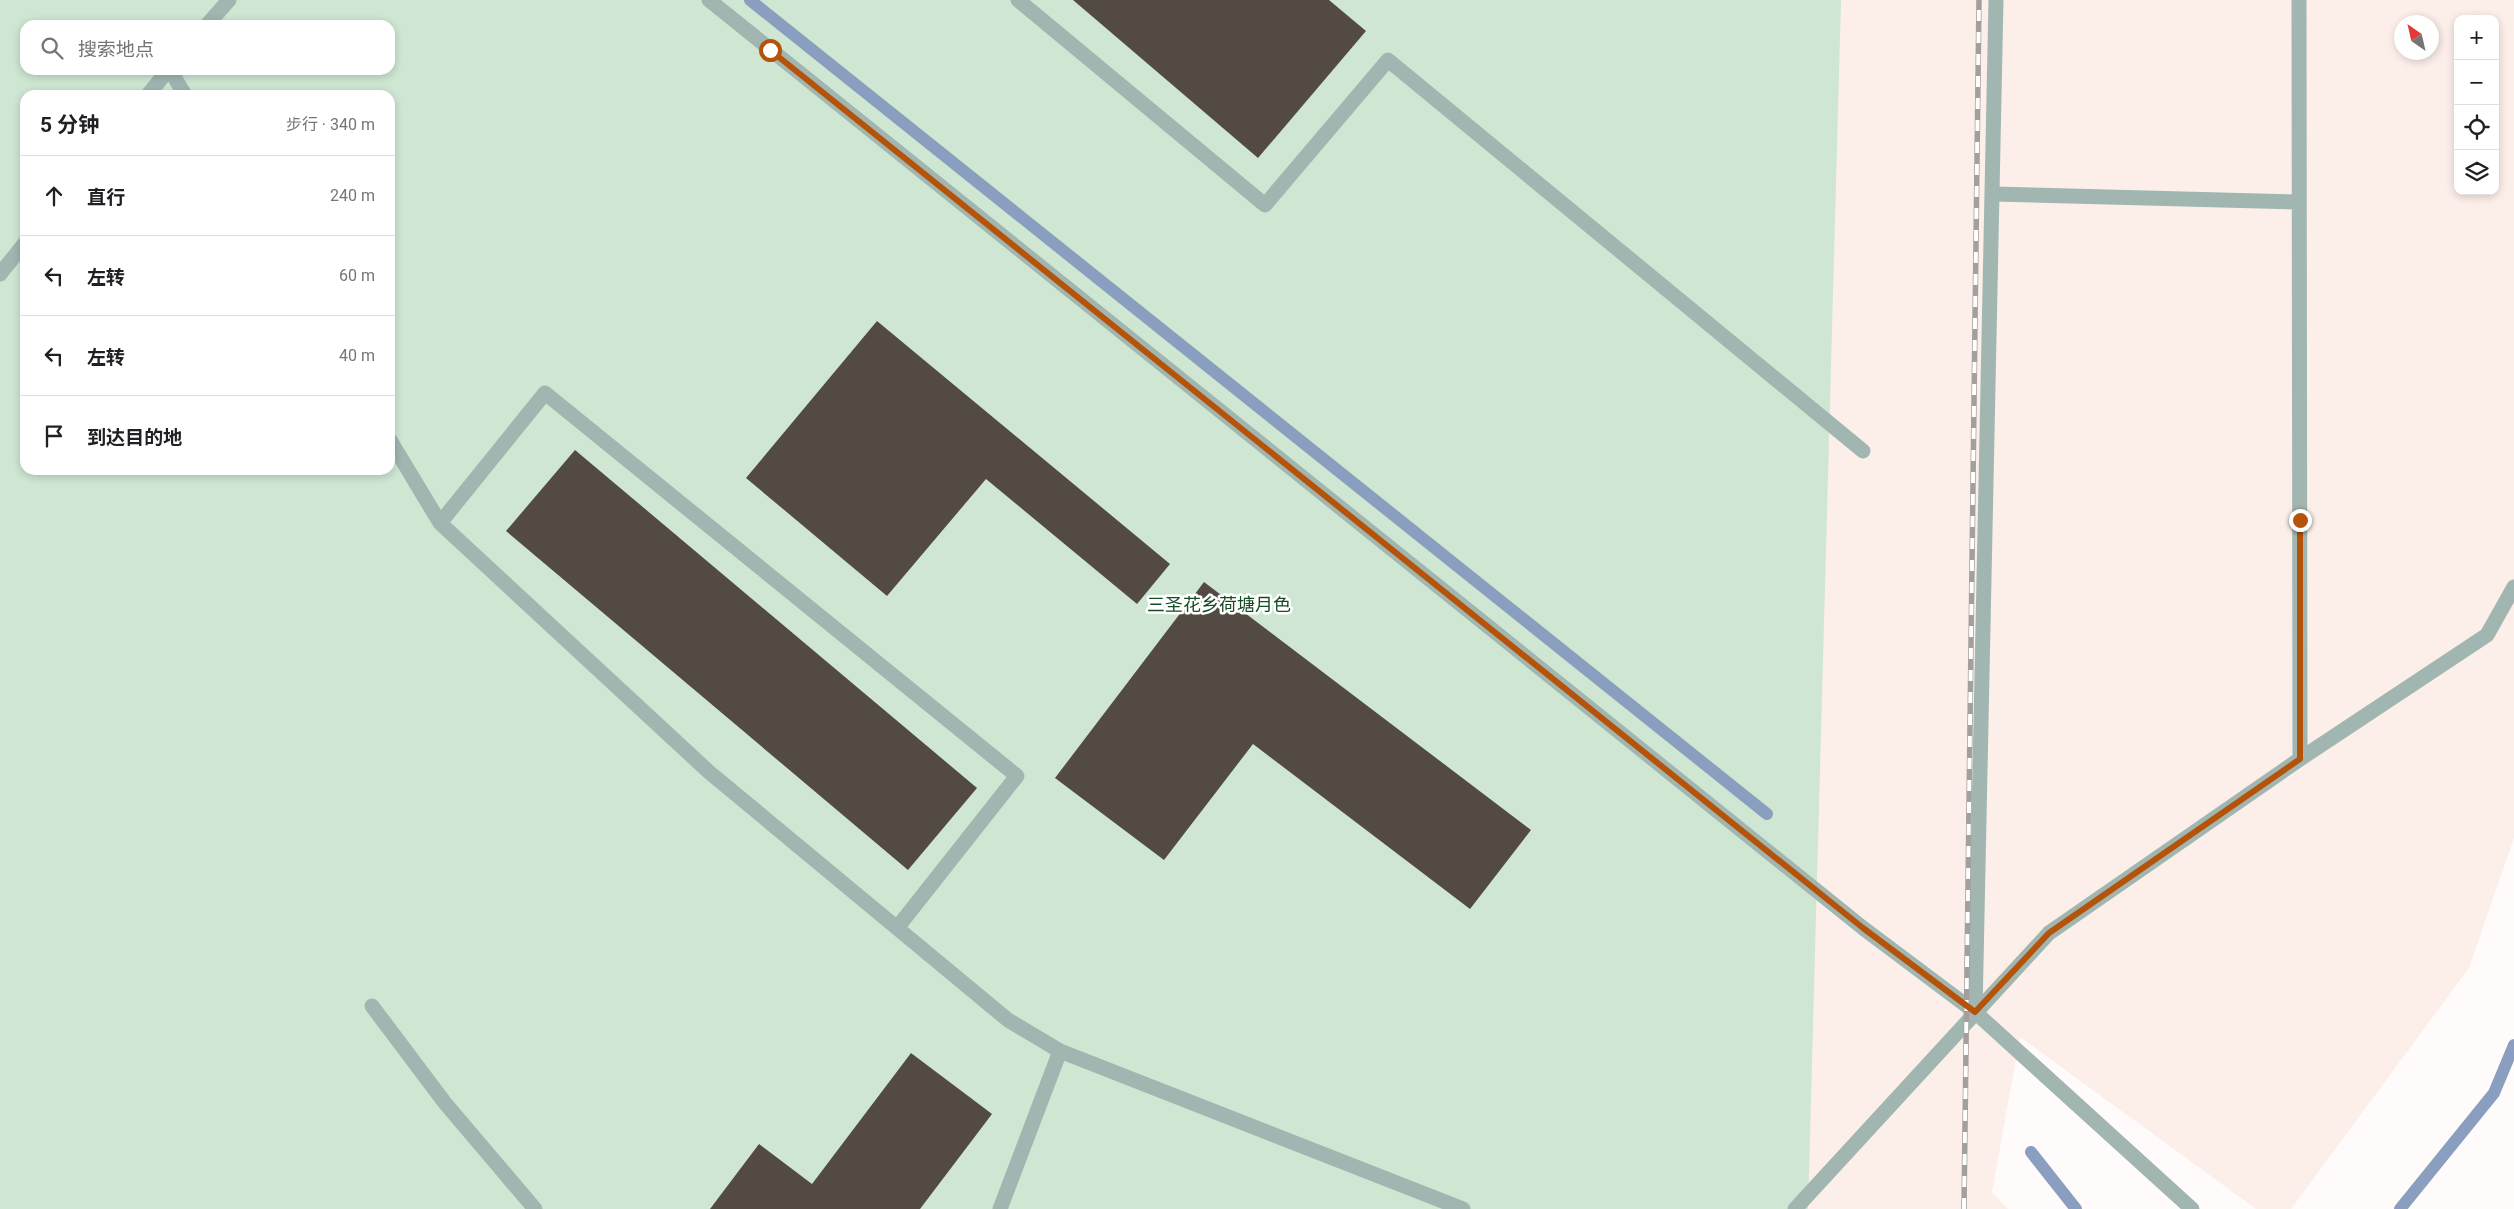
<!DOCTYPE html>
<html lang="zh">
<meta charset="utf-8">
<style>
:root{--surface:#fff;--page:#f2f2f2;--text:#202124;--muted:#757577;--line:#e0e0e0}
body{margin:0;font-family:Roboto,"Noto Sans SC",sans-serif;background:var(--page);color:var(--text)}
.controls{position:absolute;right:15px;top:15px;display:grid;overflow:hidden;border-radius:10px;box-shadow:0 2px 8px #0003}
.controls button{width:45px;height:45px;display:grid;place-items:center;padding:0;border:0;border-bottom:1px solid var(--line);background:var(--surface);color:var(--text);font:25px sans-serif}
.compass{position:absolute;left:2394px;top:15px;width:45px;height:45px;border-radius:50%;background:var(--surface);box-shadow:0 2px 8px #0003;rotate:326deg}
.stop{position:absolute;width:15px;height:15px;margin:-11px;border:4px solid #b45309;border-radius:50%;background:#fff}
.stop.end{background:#b45309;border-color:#fff;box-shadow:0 1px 5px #0008}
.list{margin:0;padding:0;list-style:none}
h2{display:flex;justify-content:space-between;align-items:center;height:65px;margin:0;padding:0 20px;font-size:21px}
h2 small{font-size:16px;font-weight:400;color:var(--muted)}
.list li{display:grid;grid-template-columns:32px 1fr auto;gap:15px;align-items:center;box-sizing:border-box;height:80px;padding:0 20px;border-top:1px solid var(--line)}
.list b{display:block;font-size:19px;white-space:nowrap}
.list em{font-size:16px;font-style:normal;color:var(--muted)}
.icon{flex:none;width:28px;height:28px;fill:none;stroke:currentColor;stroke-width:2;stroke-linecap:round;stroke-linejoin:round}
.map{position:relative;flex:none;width:2514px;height:1209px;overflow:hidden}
.search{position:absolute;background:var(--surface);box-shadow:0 2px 8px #0003;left:20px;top:20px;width:375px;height:55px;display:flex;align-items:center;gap:12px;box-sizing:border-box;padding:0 18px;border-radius:15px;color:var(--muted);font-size:19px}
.panel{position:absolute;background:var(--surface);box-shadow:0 2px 8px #0003;left:20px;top:90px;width:375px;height:385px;border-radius:15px}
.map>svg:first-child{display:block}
</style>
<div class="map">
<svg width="2514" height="1209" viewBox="0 0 2514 1209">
<rect width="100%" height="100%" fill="#fefbfa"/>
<path fill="#fcefe9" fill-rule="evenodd" d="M331,0h2183v838l-45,130 -178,241h-35l-236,-172 -28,155 16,17h-1759l141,-739v-445zM2458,19h37v172h-37zM2402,22h30v30h-30z"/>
<path fill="#cfe6d3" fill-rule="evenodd" d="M0,0h1841l-33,1209h-1808zM25,25h365v45h-365zM25,95h365v375h-365z"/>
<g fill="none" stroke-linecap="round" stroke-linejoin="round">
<path stroke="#8a9fbf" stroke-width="12" d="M750,0l1017,814
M2031,1152l45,57
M2400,1209l94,-116 20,-48"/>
</g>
<path fill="#534b43" d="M1073,0h256l37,31 -108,127z
M877,321l293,243 -33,40 -151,-125 -99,117 -141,-118z
M575,450l402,338 -69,82 -402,-339z
M1204,582l327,248 -61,79 -217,-165 -89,116 -109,-82z
M911,1053l81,61 -72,95h-210l49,-65 53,40z"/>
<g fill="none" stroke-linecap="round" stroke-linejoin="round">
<path stroke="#a1b6b1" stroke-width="15" d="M1018,0l247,205 123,-145 475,391
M2299,0l1,759
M170,70l15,25
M1993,194l305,8
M390,440l50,83 269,249 299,248 52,31 403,158
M440,523l105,-130 472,383 -120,152
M372,1006l73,97 90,106
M1000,1209l60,-158
M1795,1209l254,-276 251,-174 187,-124 27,-48"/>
<path stroke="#a1b6b1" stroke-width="15" d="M709,0l1154,928 112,84 217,197
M207,25l22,-25
M148,95l20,-25
M0,274l25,-31
M1975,1012l21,-1012"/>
<g stroke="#a39f9d" stroke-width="5.5">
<path id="rail" d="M1964,1209l15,-1209"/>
</g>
<use href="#rail" stroke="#fff" stroke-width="4" stroke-dasharray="11" stroke-linecap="butt"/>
</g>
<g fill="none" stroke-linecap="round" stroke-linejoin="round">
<path stroke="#b45309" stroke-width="6" d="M770,50l1093,878 112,84 74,-79 251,-174v-239"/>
</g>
<g text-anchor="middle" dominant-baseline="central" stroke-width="5" stroke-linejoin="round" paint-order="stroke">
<g font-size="18" fill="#164b26" stroke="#fff">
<text x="1219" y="604">三圣花乡荷塘月色</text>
</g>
</g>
</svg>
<div class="controls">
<button>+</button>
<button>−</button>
<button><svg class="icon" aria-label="locate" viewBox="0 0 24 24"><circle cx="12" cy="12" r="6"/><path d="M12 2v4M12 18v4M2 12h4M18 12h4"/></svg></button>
<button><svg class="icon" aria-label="layers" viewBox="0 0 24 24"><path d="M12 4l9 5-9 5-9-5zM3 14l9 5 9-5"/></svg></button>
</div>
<svg class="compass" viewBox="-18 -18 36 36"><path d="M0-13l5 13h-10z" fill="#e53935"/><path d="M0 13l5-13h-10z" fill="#757577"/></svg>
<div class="stop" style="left:770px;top:50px"></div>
<div class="stop end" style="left:2300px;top:520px"></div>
<div class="search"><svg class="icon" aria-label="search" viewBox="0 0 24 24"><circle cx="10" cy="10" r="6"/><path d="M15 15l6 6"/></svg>搜索地点</div>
<section class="panel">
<h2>5 分钟<small>步行 · 340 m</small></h2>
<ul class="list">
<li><svg class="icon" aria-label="ahead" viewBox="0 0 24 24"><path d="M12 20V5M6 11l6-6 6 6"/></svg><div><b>直行</b></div><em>240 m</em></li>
<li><svg class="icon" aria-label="left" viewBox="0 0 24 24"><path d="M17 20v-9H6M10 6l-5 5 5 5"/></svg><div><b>左转</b></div><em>60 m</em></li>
<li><svg class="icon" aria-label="left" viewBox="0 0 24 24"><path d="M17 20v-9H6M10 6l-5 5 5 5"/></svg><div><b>左转</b></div><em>40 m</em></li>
<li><svg class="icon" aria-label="arrive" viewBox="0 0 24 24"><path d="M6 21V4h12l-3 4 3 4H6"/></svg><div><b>到达目的地</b></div></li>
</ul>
</section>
</div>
